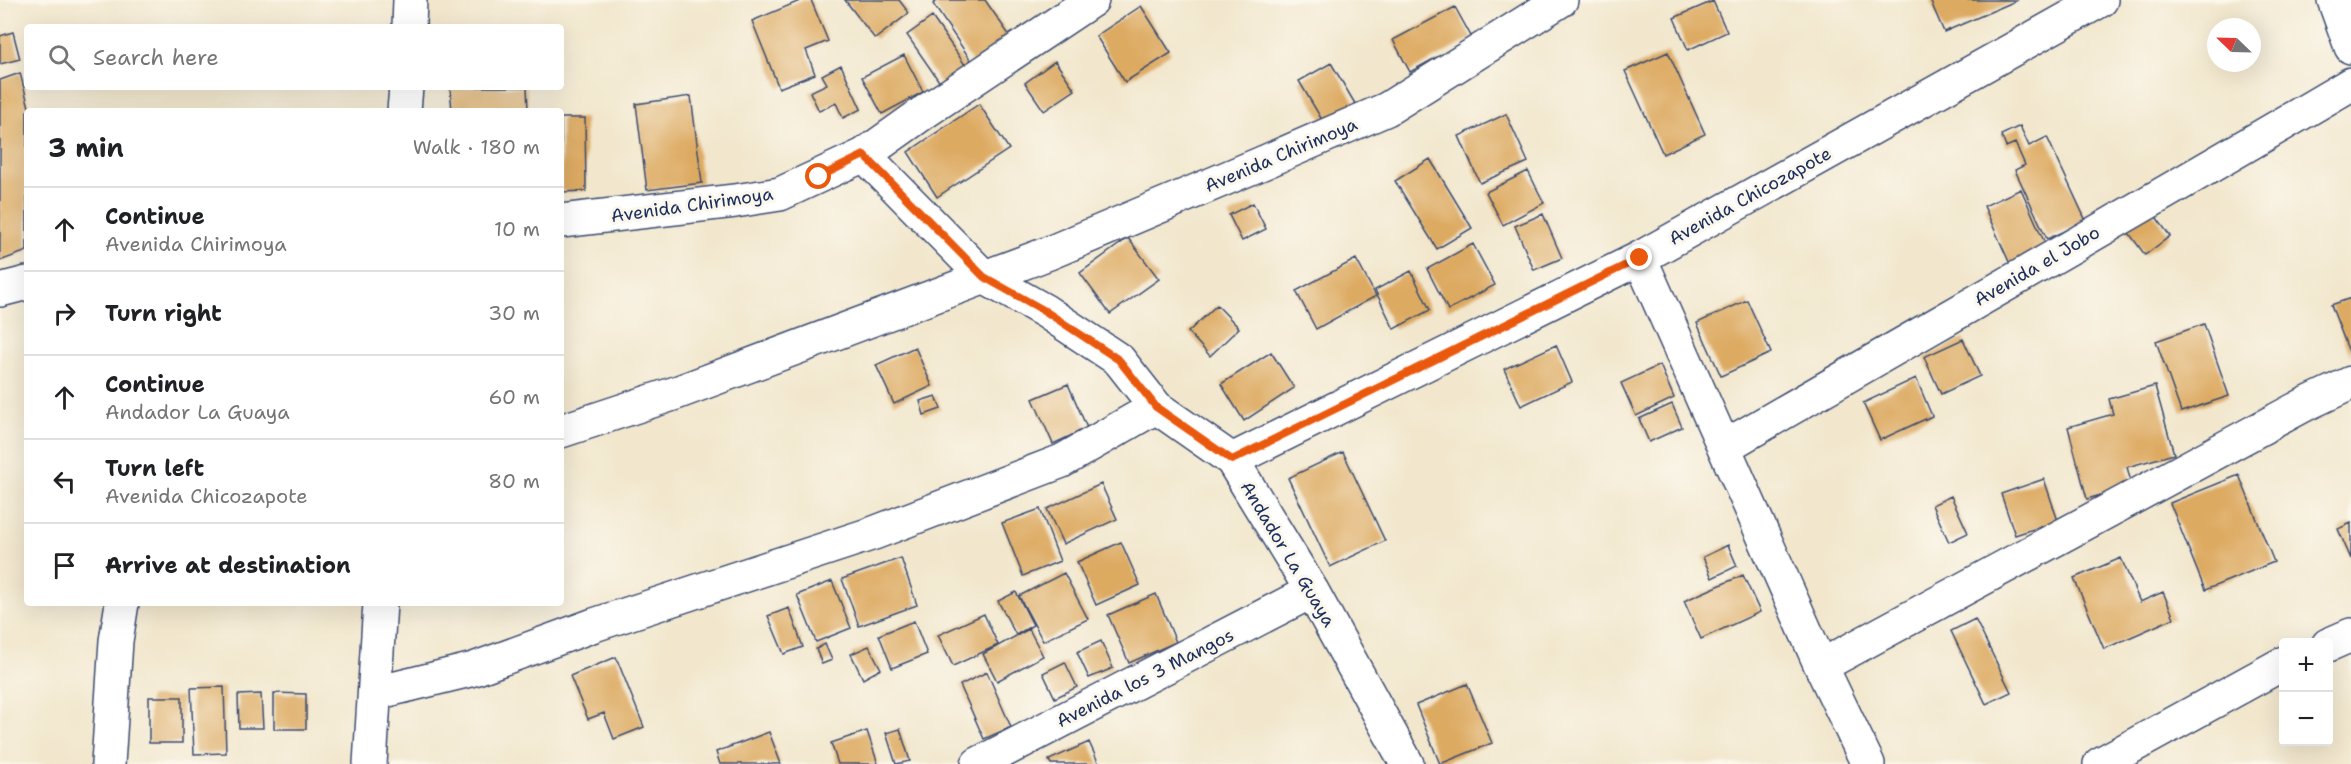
<!DOCTYPE html>
<meta charset="utf-8">
<style>
:root{--surface:#fff;--page:#f6f6f6;--text:#202124;--muted:#757577;--line:#e0e0e0}
body{margin:0;font-family:"Shantell Sans",sans-serif;background:var(--page);color:var(--text)}
.controls{position:absolute;right:18px;bottom:18px;display:grid;overflow:hidden;border-radius:6px;box-shadow:0 6px 24px #0002}
.controls button{width:54px;height:54px;display:grid;place-items:center;padding:0;border:0;border-bottom:2px solid var(--line);background:var(--surface);color:var(--text);font:30px sans-serif}
.compass{position:absolute;left:2207px;top:18px;width:54px;height:54px;border-radius:50%;background:var(--surface);box-shadow:0 6px 24px #0002;rotate:293deg}
.stop{position:absolute;width:18px;height:18px;margin:-14px;border:4px solid #ea580c;border-radius:50%;background:#fff}
.stop.end{background:#ea580c;border-color:#fff;box-shadow:0 2px 6px #0008}
.list{margin:0;padding:0;list-style:none}
h2{display:flex;justify-content:space-between;align-items:center;height:78px;margin:0;padding:0 24px;font-size:26px}
h2 small{font-size:20px;font-weight:400;color:var(--muted)}
.list li{display:grid;grid-template-columns:39px 1fr auto;gap:18px;align-items:center;box-sizing:border-box;height:84px;padding:0 24px;border-top:2px solid var(--line)}
.list b{display:block;font-size:22px;white-space:nowrap}
.list p{margin:0;font-size:20px;white-space:nowrap;color:var(--muted)}
.list em{font-size:20px;font-style:normal;color:var(--muted)}
.icon{flex:none;width:33px;height:33px;fill:none;stroke:currentColor;stroke-width:2;stroke-linecap:round;stroke-linejoin:round}
.map{position:relative;flex:none;width:2351px;height:764px;overflow:hidden}
.search{position:absolute;background:var(--surface);box-shadow:0 6px 24px #0002;left:24px;top:24px;width:540px;height:66px;display:flex;align-items:center;gap:15px;box-sizing:border-box;padding:0 21px;border-radius:6px;color:var(--muted);font-size:22px}
.panel{position:absolute;background:var(--surface);box-shadow:0 6px 24px #0002;left:24px;top:108px;width:540px;height:498px;border-radius:6px}
.map>svg:first-child{display:block}
</style>
<div class="map">
<svg width="2351" height="764" viewBox="0 0 2351 764">
<rect width="100%" height="100%" fill="#fbf7ec"/>
<filter id="ink" filterUnits="userSpaceOnUse"><feTurbulence type="fractalNoise" baseFrequency=".0167" numOctaves="2"/><feDisplacementMap in="SourceGraphic" scale="12" xChannelSelector="R" yChannelSelector="G"/><feConvolveMatrix kernelMatrix="1 2 1 2 8 2 1 2 1" color-interpolation-filters="sRGB"/></filter>
<filter id="wash" filterUnits="userSpaceOnUse"><feTurbulence type="fractalNoise" baseFrequency=".008" numOctaves="4" result="noise"/><feDisplacementMap in="SourceGraphic" scale="24" xChannelSelector="R" yChannelSelector="G"/><feGaussianBlur stdDeviation="1.35" result="paint"/><feColorMatrix in="noise" values="0 0 0 0 0 0 0 0 0 0 0 0 0 0 0 0 0 1.4 0 .05"/><feComposite in="paint" operator="in"/></filter>
<g filter="url(#wash)">
<rect width="100%" height="100%" fill="#f2e7cd"/>
<g id="blocks">
<path fill="#ddaa62" d="M802,0h9l17,41 -22,9 9,24 -36,14 -27,-67z
M845,0h54l10,13 -34,26z
M938,0h47l27,39 -38,26 -41,-61z
M1930,0h88l-74,32z
M1713,1l14,31 -39,18 -14,-32z
M1141,6l30,47 -46,29 -29,-46z
M1455,7l17,31 -62,34 -17,-32z
M932,17l38,55 -25,18 -38,-55z
M13,32l7,27 -20,5v-28z
M1668,52l37,82 -42,20 -38,-83z
M904,55l19,37 -41,22 -20,-37z
M1055,61l20,29 -31,21 -19,-28z
M1331,63l26,44 -32,18 -26,-44z
M841,65l20,44 -18,9 -7,-15 -17,8 -9,-19 17,-8 -5,-9z
M20,73l10,38h-3v140l-27,10v-181z
M450,87h77l1,24h-76z
M691,96l11,87 -55,7 -11,-86z
M979,104l30,45 -72,48 -29,-45z
M1506,114l22,48 -48,21 -21,-47z
M561,118h24l1,73 -25,1z
M2020,126l9,20 18,-9 39,84 -39,18 -32,-69 10,-5 -10,-22 -9,4 -5,-12z
M1430,159l42,69 -35,21 -42,-68z
M1528,171l16,32 -41,22 -17,-33z
M2021,189l26,59 -37,16 -26,-58z
M1253,203l13,26 -24,12 -13,-26z
M2151,210l19,26 -25,19 -19,-26z
M1543,214l19,44 -28,12 -19,-44z
M1128,238l31,41 -49,35 -30,-41z
M1473,244l22,41 -47,25 -21,-41z
M1356,259l20,37 -60,33 -20,-38z
M1411,271l19,39 -36,19 -19,-39z
M2351,298v59l-20,-52z
M1747,300l24,53 -50,23 -24,-53z
M1217,305l22,23 -29,28 -22,-24z
M2204,324l25,72 -48,16 -25,-71z
M1963,339l17,37 -39,18 -17,-37z
M1556,345l16,37 -51,24 -17,-37z
M915,347l17,39 -38,18 -18,-39z
M1271,352l23,36 -50,33 -23,-37z
M1660,365l14,33 -38,18 -15,-33z
M1916,378l16,38 -52,24 -17,-37z
M1068,384l19,44 -34,16 -20,-45z
M2155,386l19,68 -47,13 5,19 -45,13 -19,-72 45,-13 -4,-15z
M936,396l5,13 -17,6 -4,-14z
M1672,404l10,23 -33,15 -10,-23z
M1343,452l42,89 -55,26 -42,-89z
M2239,475l35,87 -69,28 -35,-87z
M2044,479l14,42 -43,14 -14,-41z
M1101,484l16,35 -54,25 -16,-35z
M1951,496l17,37 -19,9 -17,-37z
M1040,509l20,52 -37,15 -21,-53z
M2351,523v36l-13,-30z
M1121,542l19,43 -44,20 -19,-43z
M1728,545l9,21 -25,12 -9,-21z
M901,558l16,47 -58,21 -17,-47z
M2121,558l19,44 23,-10 11,26 -70,31 -30,-71z
M1064,573l24,46 -45,22 -24,-45z
M1743,575l17,37 -59,27 -17,-38z
M832,581l19,47 -35,14 -19,-47z
M1016,592l17,33 -17,10 -18,-34z
M1156,594l20,48 -47,21 -21,-48z
M789,608l14,39 -19,7 -16,-38z
M984,614l14,31 -45,21 -15,-31z
M1975,619l36,73 -25,12 -35,-73z
M914,621l13,33 -35,14 -13,-33z
M1029,629l14,27 -46,25 -14,-27z
M1101,641l12,27 -24,10 -12,-26z
M825,644l7,16 -10,4 -6,-15z
M869,646l12,23 -18,10 -12,-25z
M616,657l28,70 -30,12 -10,-26 -16,6 -18,-43z
M1065,662l12,25 -22,11 -12,-25z
M987,672l24,55 -27,12 -24,-54z
M1467,684l25,59 -52,21 -24,-59z
M224,687l2,66 -32,1 -3,-66z
M274,693l32,1v35h-32z
M261,694l2,34h-24l-1,-33z
M149,697h33v46h-33z
M900,729l10,32 -14,3 -10,-31z
M867,731l11,33h-40l-7,-21z
M769,732l12,32h-61l-4,-12z
M1089,742l10,22h-48l-2,-4z"/>
</g>
</g>
<g filter="url(#ink)">
<use href="#blocks" fill-opacity="0" stroke="#3b4b6f" stroke-width="1.5"/>
<g fill="none" stroke-linecap="round" stroke-linejoin="round">
<g stroke="#3b4b6f" stroke-width="36">
<path id="minor" d="M864,155l120,122 61,34 74,49 37,47 76,53 80,131 95,173
M561,221l174,-20 45,-7 84,-39 59,-42 169,-113
M1640,258l181,408 47,98
M0,290l27,-7
M561,431l115,-38 373,-140 211,-89 127,-55 174,-109
M1724,447c209,-121 419,-240 627,-363
M1232,460l408,-202 461,-258
M2328,645l23,-10
M1821,666l483,-261 47,-22
M376,693l98,-24 120,-44 280,-92 188,-72 94,-54
M108,764l8,-123 6,-38
M978,764l334,-173
M2100,764l184,-101"/>
</g>
<g stroke="#3b4b6f" stroke-width="36">
<path id="tertiary" d="M2334,0l17,47
M409,27l1,-27
M404,111l2,-24
M370,764l10,-161"/>
</g>
<use href="#minor" stroke="#fff" stroke-width="33"/>
<use href="#tertiary" stroke="#fff" stroke-width="33"/>
</g>
</g>
<g fill="none" stroke-linecap="round" stroke-linejoin="round" filter="url(#ink)">
<path stroke="#ea580c" stroke-width="8" d="M819,177l45,-22 120,122 61,34 74,49 37,47 76,53 408,-202"/>
</g>
<g text-anchor="middle" dominant-baseline="central" stroke-width="6" stroke-linejoin="round" paint-order="stroke">
<g font-size="18" fill="#1b2f5e" stroke="#fbf7ec">
<text transform="translate(1281 155) rotate(-23)">Avenida Chirimoya</text>
<text transform="translate(1750 196) rotate(-29)">Avenida Chicozapote</text>
<text transform="translate(692 205) rotate(-8)">Avenida Chirimoya</text>
<text transform="translate(2037 266) rotate(-30)">Avenida el Jobo</text>
<text transform="translate(1288 554) rotate(59)">Andador La Guaya</text>
<text transform="translate(1145 678) rotate(-27)">Avenida los 3 Mangos</text>
</g>
</g>
</svg>
<div class="controls">
<button>+</button>
<button>−</button>
</div>
<svg class="compass" viewBox="-18 -18 36 36"><path d="M0-13l5 13h-10z" fill="#e53935"/><path d="M0 13l5-13h-10z" fill="#757577"/></svg>
<div class="stop" style="left:819px;top:177px"></div>
<div class="stop end" style="left:1640px;top:258px"></div>
<div class="search"><svg class="icon" aria-label="search" viewBox="0 0 24 24"><circle cx="10" cy="10" r="6"/><path d="M15 15l6 6"/></svg>Search here</div>
<section class="panel">
<h2>3 min<small>Walk · 180 m</small></h2>
<ul class="list">
<li><svg class="icon" aria-label="ahead" viewBox="0 0 24 24"><path d="M12 20V5M6 11l6-6 6 6"/></svg><div><b>Continue</b><p>Avenida Chirimoya</p></div><em>10 m</em></li>
<li><svg class="icon" aria-label="right" viewBox="0 0 24 24"><path d="M7 20v-9h11M14 6l5 5-5 5"/></svg><div><b>Turn right</b></div><em>30 m</em></li>
<li><svg class="icon" aria-label="ahead" viewBox="0 0 24 24"><path d="M12 20V5M6 11l6-6 6 6"/></svg><div><b>Continue</b><p>Andador La Guaya</p></div><em>60 m</em></li>
<li><svg class="icon" aria-label="left" viewBox="0 0 24 24"><path d="M17 20v-9H6M10 6l-5 5 5 5"/></svg><div><b>Turn left</b><p>Avenida Chicozapote</p></div><em>80 m</em></li>
<li><svg class="icon" aria-label="arrive" viewBox="0 0 24 24"><path d="M6 21V4h12l-3 4 3 4H6"/></svg><div><b>Arrive at destination</b></div></li>
</ul>
</section>
</div>
